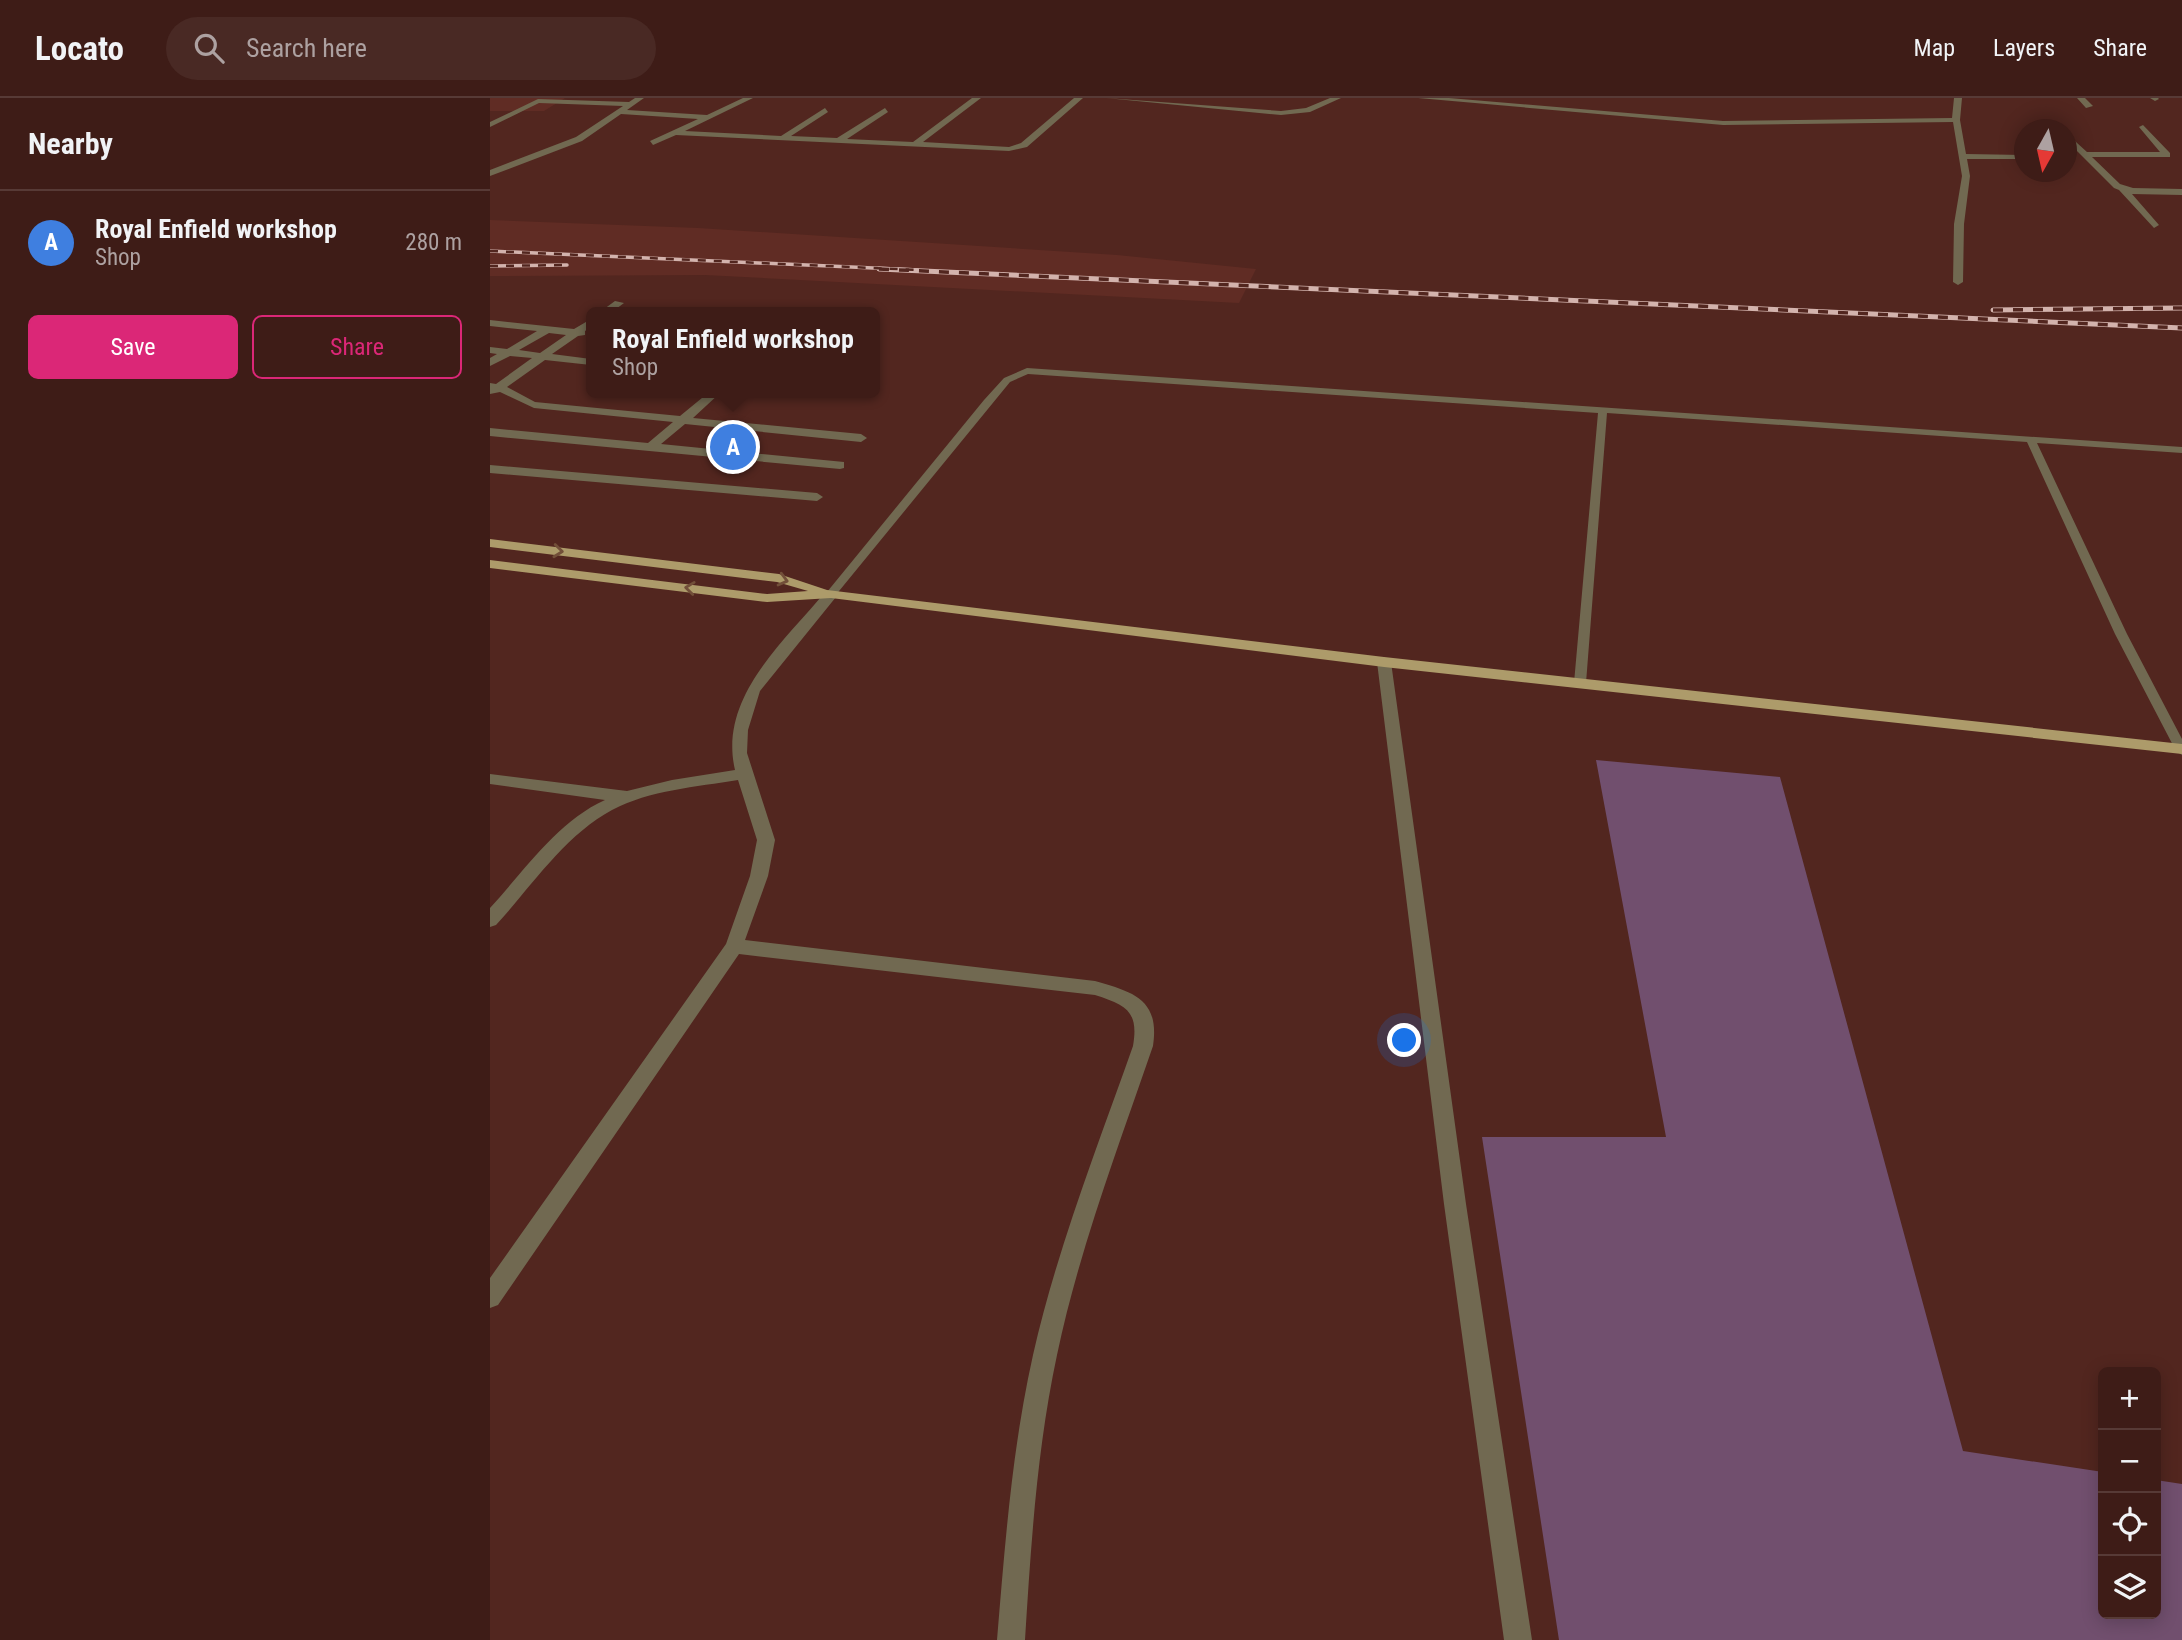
<!DOCTYPE html>
<meta charset="utf-8">
<style>
:root{--surface:#3e1c17;--page:#492924;--text:#f1f3f6;--muted:#ada1a1;--line:#573a36;--accent:#db2777}
body{margin:0;font-family:"Roboto Condensed",sans-serif;background:var(--page);color:var(--text)}
.controls{position:absolute;right:21px;bottom:21px;display:grid;overflow:hidden;border-radius:10px;box-shadow:0 4px 18px #0003}
.controls button{width:63px;height:63px;display:grid;place-items:center;padding:0;border:0;border-bottom:2px solid var(--line);background:var(--surface);color:var(--text);font:35px sans-serif}
.compass{position:absolute;left:1524px;top:21px;width:63px;height:63px;border-radius:50%;background:var(--surface);box-shadow:0 4px 18px #0003;rotate:188deg}
.you{position:absolute;left:915px;top:943px;width:24px;height:24px;margin:-18px;border:5px solid #fff;border-radius:50%;background:#1a73e8;box-shadow:0 0 0 10px #1a73e833}
.badge{display:grid;place-items:center;width:46px;height:46px;border-radius:50%;background:var(--accent);color:#fff;font-size:23px;font-weight:700}
.pin{position:absolute;translate:-50% -50%;border:4px solid #fff;box-shadow:0 2px 7px #0006}
.popup{position:absolute;left:96px;top:209px;width:294px;height:91px;box-sizing:border-box;display:grid;place-content:center;border-radius:10px;background:var(--surface);filter:drop-shadow(0 2px 5px #0005);font-size:23px;white-space:nowrap;color:var(--muted)}
.popup b{font-size:26px;color:var(--text)}
.popup::after{content:'';position:absolute;left:50%;top:100%;margin-left:-14px;border:14px solid transparent;border-top-color:var(--surface)}
.list{margin:0;padding:0;list-style:none}
h2{display:flex;justify-content:space-between;align-items:center;height:91px;margin:0;padding:0 28px;font-size:30px}
h2 small{font-size:23px;font-weight:400;color:var(--muted)}
.list li{display:grid;grid-template-columns:46px 1fr auto;gap:21px;align-items:center;box-sizing:border-box;height:105px;padding:0 28px;border-top:2px solid var(--line)}
.list b{display:block;font-size:26px;white-space:nowrap}
.list p{margin:0;font-size:23px;white-space:nowrap;color:var(--muted)}
.list em{font-size:23px;font-style:normal;color:var(--muted)}
.actions{display:flex;gap:14px;padding:21px 28px}
.actions a{flex:1;padding:16px 0;border:2px solid var(--accent);border-radius:10px;text-align:center;font-size:24px;color:var(--accent)}
.actions .main{background:var(--accent);color:#fff}
.icon{flex:none;width:38px;height:38px;fill:none;stroke:currentColor;stroke-width:2;stroke-linecap:round;stroke-linejoin:round}
.map{position:relative;flex:none;width:1692px;height:1542px;overflow:hidden}
header{display:flex;align-items:center;gap:42px;box-sizing:border-box;height:98px;padding:0 35px;background:var(--surface);border-bottom:2px solid var(--line)}
header strong{font-size:33px}
nav{display:flex;gap:38px;margin-inline-start:auto;font-size:24px}
.search{width:490px;height:63px;background:var(--page);display:flex;align-items:center;gap:18px;box-sizing:border-box;padding:0 24px;border-radius:38px;color:var(--muted);font-size:26px}
main{display:flex}
aside{flex:1;background:var(--surface)}
.map>svg:first-child{display:block}
</style>
<header>
<strong>Locato</strong>
<div class="search"><svg class="icon" aria-label="search" viewBox="0 0 24 24"><circle cx="10" cy="10" r="6"/><path d="M15 15l6 6"/></svg>Search here</div>
<nav><a>Map</a><a>Layers</a><a>Share</a></nav>
</header>
<main>
<aside>
<h2>Nearby<small></small></h2>
<ul class="list">
<li><span class="badge" style="background:#3f7fe0">A</span><div><b>Royal Enfield workshop</b><p>Shop</p></div><em>280 m</em></li>
</ul>
<div class="actions"><a class="main">Save</a><a>Share</a></div>
</aside>
<div class="map">
<svg width="1692" height="1542" viewBox="0 0 1692 1542">
<rect width="100%" height="100%" fill="#52261f"/>
<path fill="#602c24" d="M0,0h75l-21,13h-54z
M0,122l208,8 419,27 139,14 -17,34 -534,-28 -215,1z"/>
<path fill="#714f6e" d="M1106,662l184,17 183,674 140,21v142h53v-134l26,4v156h-623l-77,-503h184z"/>
<g fill="none" stroke-linecap="round" stroke-linejoin="round">
<path fill="#716951" fill-rule="evenodd" d="M537,270l1155,79v6l-145,-10 90,191 55,105v16l-6,-4 -61,-117 -88,-192 -420,-29 -21,270 -6,4 -6,-4 24,-270 -570,-39 -18,8 -175,214h-8v-4l157,-192 20,-22z"/>
<path fill="#716951" fill-rule="evenodd" d="M145,0h9l-17,12 80,5 36,-17h10l-68,33 96,5 44,-28 3,4 -37,24 46,2 48,-30 3,4 -41,27 66,3 59,-44h9l-58,44 86,5 12,-4 53,-45h9l-56,49 -18,4 -333,-16 -23,10 -3,-4 48,-22 -77,-5 -39,27 -92,35v-6l86,-33 47,-31 -84,-3 -49,24v-5l48,-23 91,3z
M616,0l175,13 25,-3 24,-10h11l-31,14 -29,3z
M928,0h31l274,23 229,-3 2,-20h8l-2,22 6,34 58,1v4h-57l3,17 -6,48 -1,58 -5,3 -5,-3 1,-58 8,-48 -9,-54 -230,3z
M1587,0h8l8,8 -7,2z
M1660,0h8l1,1 -4,2z
M1653,27l27,28v4h-78l28,27 13,4 49,1v6l-50,-1 27,31 -5,3 -35,-38 -5,-2 -48,-48v-7l21,19h73l-21,-25z
M125,203l9,2 -12,9h-12z
M101,221v8l-6,4v4l-7,1 -26,18 39,5v6l-46,-5 -38,27 28,15 145,14 28,-23h12l-27,25 168,16 6,4 -6,4 -176,-18 -24,20 183,18v6l-4,1 -350,-33v-8l158,15 25,-21 -139,-14 -34,-16 -10,2v-11l6,1 36,-26 -22,-2 -20,10v-8l7,-4 -7,-1v-6l17,2 30,-18 -47,-5v-6l84,9zM59,235l17,2 -26,18 -21,-3z
M0,367l327,28 6,4 -6,4 -327,-28z
M341,492l7,4 -2,3 -76,94 -12,39 -1,23 28,87 -7,36 -23,64 350,41c38,11 65,18 58,65 -35,102 -74,204 -96,309 -20,94 -26,189 -32,285h-28c8,-96 15,-191 36,-285 24,-106 64,-207 100,-309 6,-35 -7,-41 -38,-51l-356,-41 -241,351 -8,3v-30l236,-334 24,-68 7,-36 -19,-60c-42,7 -88,10 -126,30 -47,25 -81,77 -116,115l-6,2v-19c34,-37 68,-87 115,-108l-115,-16v-10l137,17 45,-11 63,-10c-17,-73 49,-128 91,-179z
M894,559l7,5 75,542 66,436h-28l-60,-436 -67,-542z"/>
<path fill="#ad9b6a" fill-rule="evenodd" d="M0,441l289,35 48,16 557,67 798,87v10l-798,-87 -553,-69 -64,4 -277,-34v-8l277,34 41,-3 -31,-9 -287,-35z"/>
<g stroke="#d3b3ad" stroke-width="3.5">
<path id="rail-far1" d="M0,153l428,19
M0,168l77,-1"/>
</g>
<g stroke="#d3b3ad" stroke-width="5">
<path id="rail" d="M389,171l1303,59
M1503,212l189,-2"/>
</g>
<use href="#rail-far1" stroke="#52261f" stroke-width="2.5" stroke-dasharray="8" stroke-linecap="butt"/>
<use href="#rail" stroke="#52261f" stroke-width="3.5" stroke-dasharray="10" stroke-linecap="butt"/>
</g>
<defs><path id="oneway-chevron" d="M-2-3.5L2.5 0L-2 3.5" fill="none" stroke-width="1.6" stroke-linecap="round" stroke-linejoin="round" transform="scale(1.75)"/></defs>
<g stroke="#724f39">
<use href="#oneway-chevron" transform="translate(68 453) rotate(6)"/>
<use href="#oneway-chevron" transform="translate(293 482) rotate(15)"/>
<use href="#oneway-chevron" transform="translate(200 490) rotate(-173)"/>
</g>
</svg>
<div class="controls">
<button>+</button>
<button>−</button>
<button><svg class="icon" aria-label="locate" viewBox="0 0 24 24"><circle cx="12" cy="12" r="6"/><path d="M12 2v4M12 18v4M2 12h4M18 12h4"/></svg></button>
<button><svg class="icon" aria-label="layers" viewBox="0 0 24 24"><path d="M12 4l9 5-9 5-9-5zM3 14l9 5 9-5"/></svg></button>
</div>
<svg class="compass" viewBox="-18 -18 36 36"><path d="M0-13l5 13h-10z" fill="#e53935"/><path d="M0 13l5-13h-10z" fill="#ada1a1"/></svg>
<div class="you"></div>
<div class="pin badge" style="left:243px;top:349px;background:#3f7fe0">A</div>
<div class="popup"><b>Royal Enfield workshop</b>Shop</div>
</div>
</main>
